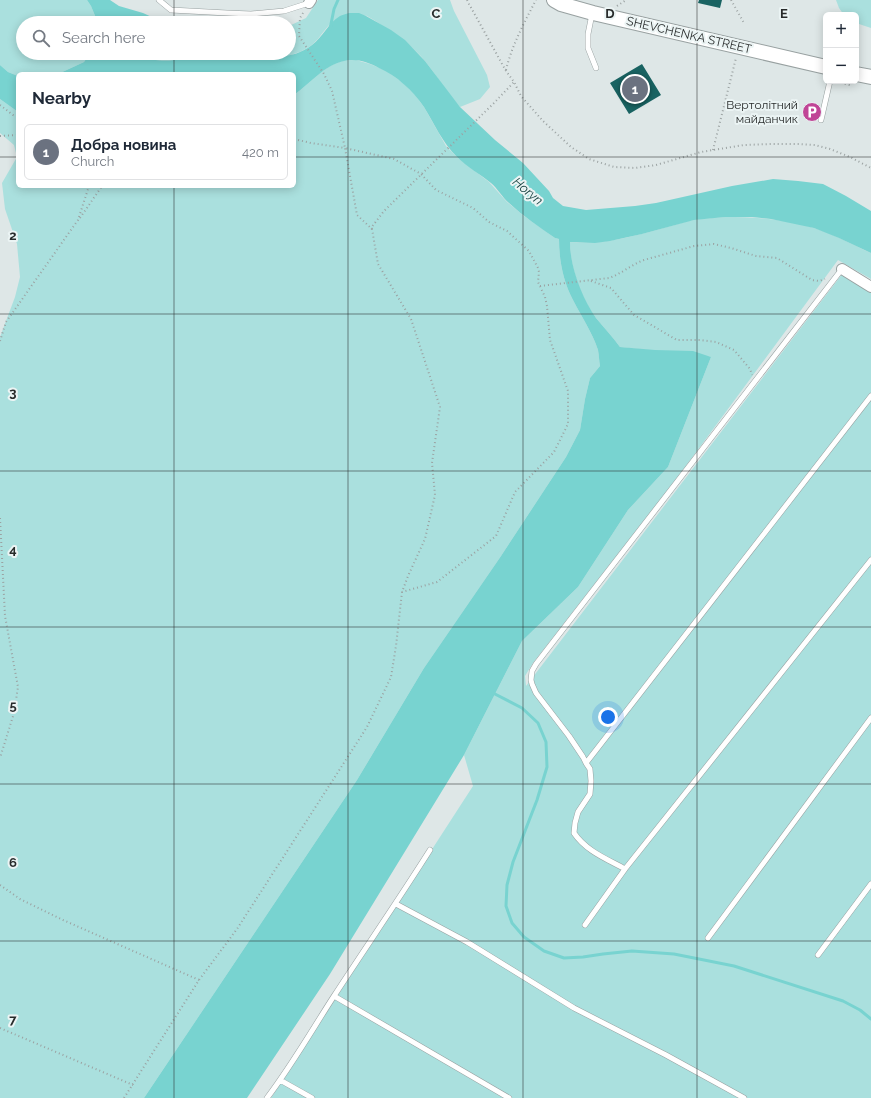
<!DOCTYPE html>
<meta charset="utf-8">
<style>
:root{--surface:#fff;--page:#f2f2f3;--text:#1f2937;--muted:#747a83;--line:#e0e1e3;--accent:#c04596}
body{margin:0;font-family:Raleway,sans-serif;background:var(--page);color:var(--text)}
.controls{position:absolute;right:12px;top:12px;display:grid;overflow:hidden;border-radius:6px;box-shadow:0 2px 10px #0003}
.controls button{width:36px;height:36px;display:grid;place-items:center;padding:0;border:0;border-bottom:1px solid var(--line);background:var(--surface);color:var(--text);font:20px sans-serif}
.you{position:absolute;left:608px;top:717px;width:14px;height:14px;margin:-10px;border:3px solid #fff;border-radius:50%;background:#1a73e8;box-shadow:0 0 0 6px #1a73e833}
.badge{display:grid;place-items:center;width:26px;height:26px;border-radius:50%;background:var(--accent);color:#fff;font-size:13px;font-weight:700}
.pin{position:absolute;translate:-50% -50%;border:2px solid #fff;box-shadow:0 1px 4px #0006}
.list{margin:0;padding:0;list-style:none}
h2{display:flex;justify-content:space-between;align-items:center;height:52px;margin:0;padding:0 16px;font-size:17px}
h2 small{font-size:13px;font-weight:400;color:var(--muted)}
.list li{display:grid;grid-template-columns:26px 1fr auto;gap:12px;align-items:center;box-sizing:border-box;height:56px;margin:0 8px 8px;padding:0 8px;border:1px solid var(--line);border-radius:6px}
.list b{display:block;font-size:15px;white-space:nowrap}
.list p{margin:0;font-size:13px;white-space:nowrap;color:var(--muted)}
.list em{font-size:13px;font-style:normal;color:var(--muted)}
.icon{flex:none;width:22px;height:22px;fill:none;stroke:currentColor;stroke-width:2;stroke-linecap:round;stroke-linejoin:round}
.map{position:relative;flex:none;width:871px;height:1098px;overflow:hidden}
.search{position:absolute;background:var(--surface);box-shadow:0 2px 10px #0003;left:16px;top:16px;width:280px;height:44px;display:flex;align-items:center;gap:10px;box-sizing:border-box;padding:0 14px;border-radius:22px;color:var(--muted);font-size:15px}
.panel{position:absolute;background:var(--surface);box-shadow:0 2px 10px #0003;left:16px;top:72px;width:280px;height:116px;border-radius:6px}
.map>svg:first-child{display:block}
</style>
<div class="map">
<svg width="871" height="1098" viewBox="0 0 871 1098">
<rect width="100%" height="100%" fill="#dee7e7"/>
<path fill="#aae0de" d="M0,0h87l4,6 7,17h-75v30h67l-6,9 -26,12h-40v2l-10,-4 -8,-7z
M318,0h132l4,11 33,64 3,12 -10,12 -20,8c-13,-14 -23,-31 -35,-46 -12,-14 -26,-26 -42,-35 -5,-3 -10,-7 -16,-10 -3,-1 -29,4 -33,5 -5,2 -15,18 -20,22 -14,13 -48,21 -63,10h38v-27l17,-8z
M836,0h35v28l-15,-5v-8h-12l-5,-7z
M143,53h52c-11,9 -41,10 -53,3z
M356,60l14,4 17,7 16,12 12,12 9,12 22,39 12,12 31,24 18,20 17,14 31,22 4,1c0,21 4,42 14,61 8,16 19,32 25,50 1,5 1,11 2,16l-10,12 -5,21 -5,31 -14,27 -65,99 -77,112 -67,112 -213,318h-144v-761l15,-40 5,-20 -3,-33 -12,-35 -3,-26 15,-26 -3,-12 -14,-12v-34l18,13v74h276v-91c16,-11 30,-30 49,-34 4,-1 9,-1 13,-1z
M725,217c30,0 60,2 89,11 20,6 39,17 57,25v26l-33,-19 -161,218 -144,185 -8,13 1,10 317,-413 28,18v807h-600l202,-312 -9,-31 58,-114 56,-54 50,-77 40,-43 43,-110 -91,-10c-7,-10 -16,-19 -24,-29 -15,-20 -26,-51 -26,-76 34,3 65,-6 97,-15 9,-2 18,-6 27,-7 11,-2 21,-2 31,-3z"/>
<path fill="#78d3d0" d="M87,0h23l9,6 24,7 22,10h-67l-7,-17z
M349,13h10l7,3 25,14 14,10 20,21 35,46 35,33 28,23 26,28 4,7 10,8 23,4 49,-4 21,-3 76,-17 41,-7 25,2 25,3 23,12 25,15v42l-32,-15 -25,-10 -43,-9 -19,-2h-27l-31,3 -52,14 -32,7 -15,2 -25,-1c0,25 12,56 26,76 8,10 17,19 24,29l35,3 38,1 18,6 -43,110 -40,43 -50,77 -56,54 -58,114 -134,219 -83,124h-103l213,-318 67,-112 77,-112 65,-99 14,-27 5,-31 5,-21 10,-12c-1,-5 -1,-11 -2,-16 -6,-18 -17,-34 -25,-50 -10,-19 -14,-40 -14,-61l-4,-1c-16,-11 -32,-22 -46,-35 -7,-6 -11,-14 -18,-20 -11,-9 -24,-16 -34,-26 -15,-15 -22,-32 -33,-50 -12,-17 -27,-31 -45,-39 -11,-6 -23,-10 -35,-7 -20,4 -34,23 -50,34v-21h-236l26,-12 6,-9h53v3c11,7 41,6 52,-3h56c8,6 17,6 27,4 12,-1 24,-4 34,-12 11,-8 16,-22 28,-29 2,-1 6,-2 9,-3z
M0,65l8,7 10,4v36l-18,-13z"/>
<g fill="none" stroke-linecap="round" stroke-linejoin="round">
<path stroke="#78d3d0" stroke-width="3" d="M330,29l4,-20 4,-9
M493,693l29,15 16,15 8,19 1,25 -10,33 -24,62 -6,23 -1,21 6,17 12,14 20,14 20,7 19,-1 20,-3 29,-3 42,3 60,12 109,35 17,9 11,9"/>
</g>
<path fill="#196362" d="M699,0h23l-2,8 -22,-5z
M642,64l19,31 -32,19 -19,-31z"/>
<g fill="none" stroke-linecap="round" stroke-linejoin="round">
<g stroke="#98a1a1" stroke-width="6">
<path id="lane" d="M159,0l12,10 56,3 24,1 33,-3 25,-8
M592,14l-4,20v14l8,20
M821,120l9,-39
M586,763l285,-367
M625,869c-18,-10 -39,-18 -51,-36l1,-10 3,-11 12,-18 1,-13 -1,-12 -4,-6 -3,-6 -14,-21 -33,-43 -4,-9 -1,-4 1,-9 4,-7 306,-395
M396,904l71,38 107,66 92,47 78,43
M585,925l40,-56 246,-309
M708,938l163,-220
M818,955l53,-71
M334,996l175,102
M280,1080l32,18
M267,1098c25,-33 45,-68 67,-102 32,-49 65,-97 96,-146"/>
</g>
<g stroke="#98a1a1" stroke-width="12">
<path id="street" d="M309,3l2,-3
M842,269l29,18"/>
</g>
<g stroke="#98a1a1" stroke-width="16">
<path id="secondary" d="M554,0l7,4 32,9 233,54
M856,74l15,3"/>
</g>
<path stroke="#9ba2a2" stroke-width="2" stroke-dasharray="1 3" stroke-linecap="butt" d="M467,0l2,4 37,67 8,11 7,14 22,25 28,26 18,12 25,8 21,1 21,-3 45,-13 43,-7 28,-1h27l16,1 15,4 20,8 21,11
M731,0l13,23
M617,6l9,-6
M303,13l-3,5 -1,18 25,38 8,17 13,57 49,11 27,15 15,16 37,18 16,14 18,9 22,20 9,17 1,4 -1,10 7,15 2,9 3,34 18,51v33l-14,28 -39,40 -19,44 -59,46 -35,10
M506,70c6,-25 18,-47 30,-70
M837,82l13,3
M0,105l13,10 5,2
M0,136l18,-1
M713,150l23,-92
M80,218l22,-32
M372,229l-1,-1 13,-17 110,-108 20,-21
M591,281l20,7 23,27 43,25h23l16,2 18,8 16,19 2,6
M540,286l69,-8c12,-4 22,-13 35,-18l50,-14 20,-2 17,4 25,8 21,2 35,22 7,1 6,-2
M0,341l6,-19 72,-102 11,-34
M0,518l5,98 13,71 -4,26 -14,45
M0,885l20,14 43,21 136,60
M0,1028l133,57
M124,1098l75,-118 38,-51 130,-202 24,-50 5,-31 6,-54 6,-16 17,-37 10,-44 -3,-32 8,-56 -29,-88 -33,-55 -6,-35 -15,-14 -12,-67 -34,-5 -17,-4"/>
<use href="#lane" stroke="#fff" stroke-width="5"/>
<use href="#street" stroke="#fff" stroke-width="10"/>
<use href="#secondary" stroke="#fff" stroke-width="14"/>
</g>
<path fill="none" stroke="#282b2b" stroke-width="1" stroke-opacity="0.55" d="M174,0v23M348,0v1098M523,0v1098M697,0v1098M174,53v21M0,157h18M294,157h577M174,186v912M0,314h871M0,471h871M0,627h871M0,784h871M0,941h871"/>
<defs>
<g id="parking-disc" transform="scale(1)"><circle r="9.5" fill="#c04596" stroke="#ebf4f4"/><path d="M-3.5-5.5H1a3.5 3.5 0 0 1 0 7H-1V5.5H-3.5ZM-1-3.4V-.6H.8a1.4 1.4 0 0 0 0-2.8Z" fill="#fff"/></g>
</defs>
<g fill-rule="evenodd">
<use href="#parking-disc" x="812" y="112"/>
</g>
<g text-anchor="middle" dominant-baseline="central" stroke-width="4" stroke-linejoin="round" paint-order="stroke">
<g font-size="12" fill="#282b2b" stroke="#ebf4f4">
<text transform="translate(689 35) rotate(13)">SHEVCHENKA STREET</text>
</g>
<g font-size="12" fill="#282b2b" stroke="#ebf4f4" text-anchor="end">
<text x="798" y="105">Вертолітний<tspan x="798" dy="14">майданчик</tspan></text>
</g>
<g font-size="13" font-style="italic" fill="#1c4645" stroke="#ebf4f4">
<text transform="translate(528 191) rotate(40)">Horyn</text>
</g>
</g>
<g font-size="13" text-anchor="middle" font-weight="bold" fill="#282b2b" stroke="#ebf4f4" stroke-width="4" stroke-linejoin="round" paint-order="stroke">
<text x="436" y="18">C</text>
<text x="610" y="18">D</text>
<text x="784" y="18">E</text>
<text x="13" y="240">2</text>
<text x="13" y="397">3</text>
<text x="13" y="554">4</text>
<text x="13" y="710">5</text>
<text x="13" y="867">6</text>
<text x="13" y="1024">7</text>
</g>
</svg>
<div class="controls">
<button>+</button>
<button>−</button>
</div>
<div class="you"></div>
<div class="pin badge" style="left:635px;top:89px;background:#6b7280">1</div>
<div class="search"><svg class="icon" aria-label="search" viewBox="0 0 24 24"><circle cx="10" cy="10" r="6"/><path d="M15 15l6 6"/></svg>Search here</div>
<section class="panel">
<h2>Nearby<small></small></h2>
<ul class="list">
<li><span class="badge" style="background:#6b7280">1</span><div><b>Добра новина</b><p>Church</p></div><em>420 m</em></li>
</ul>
</section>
</div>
